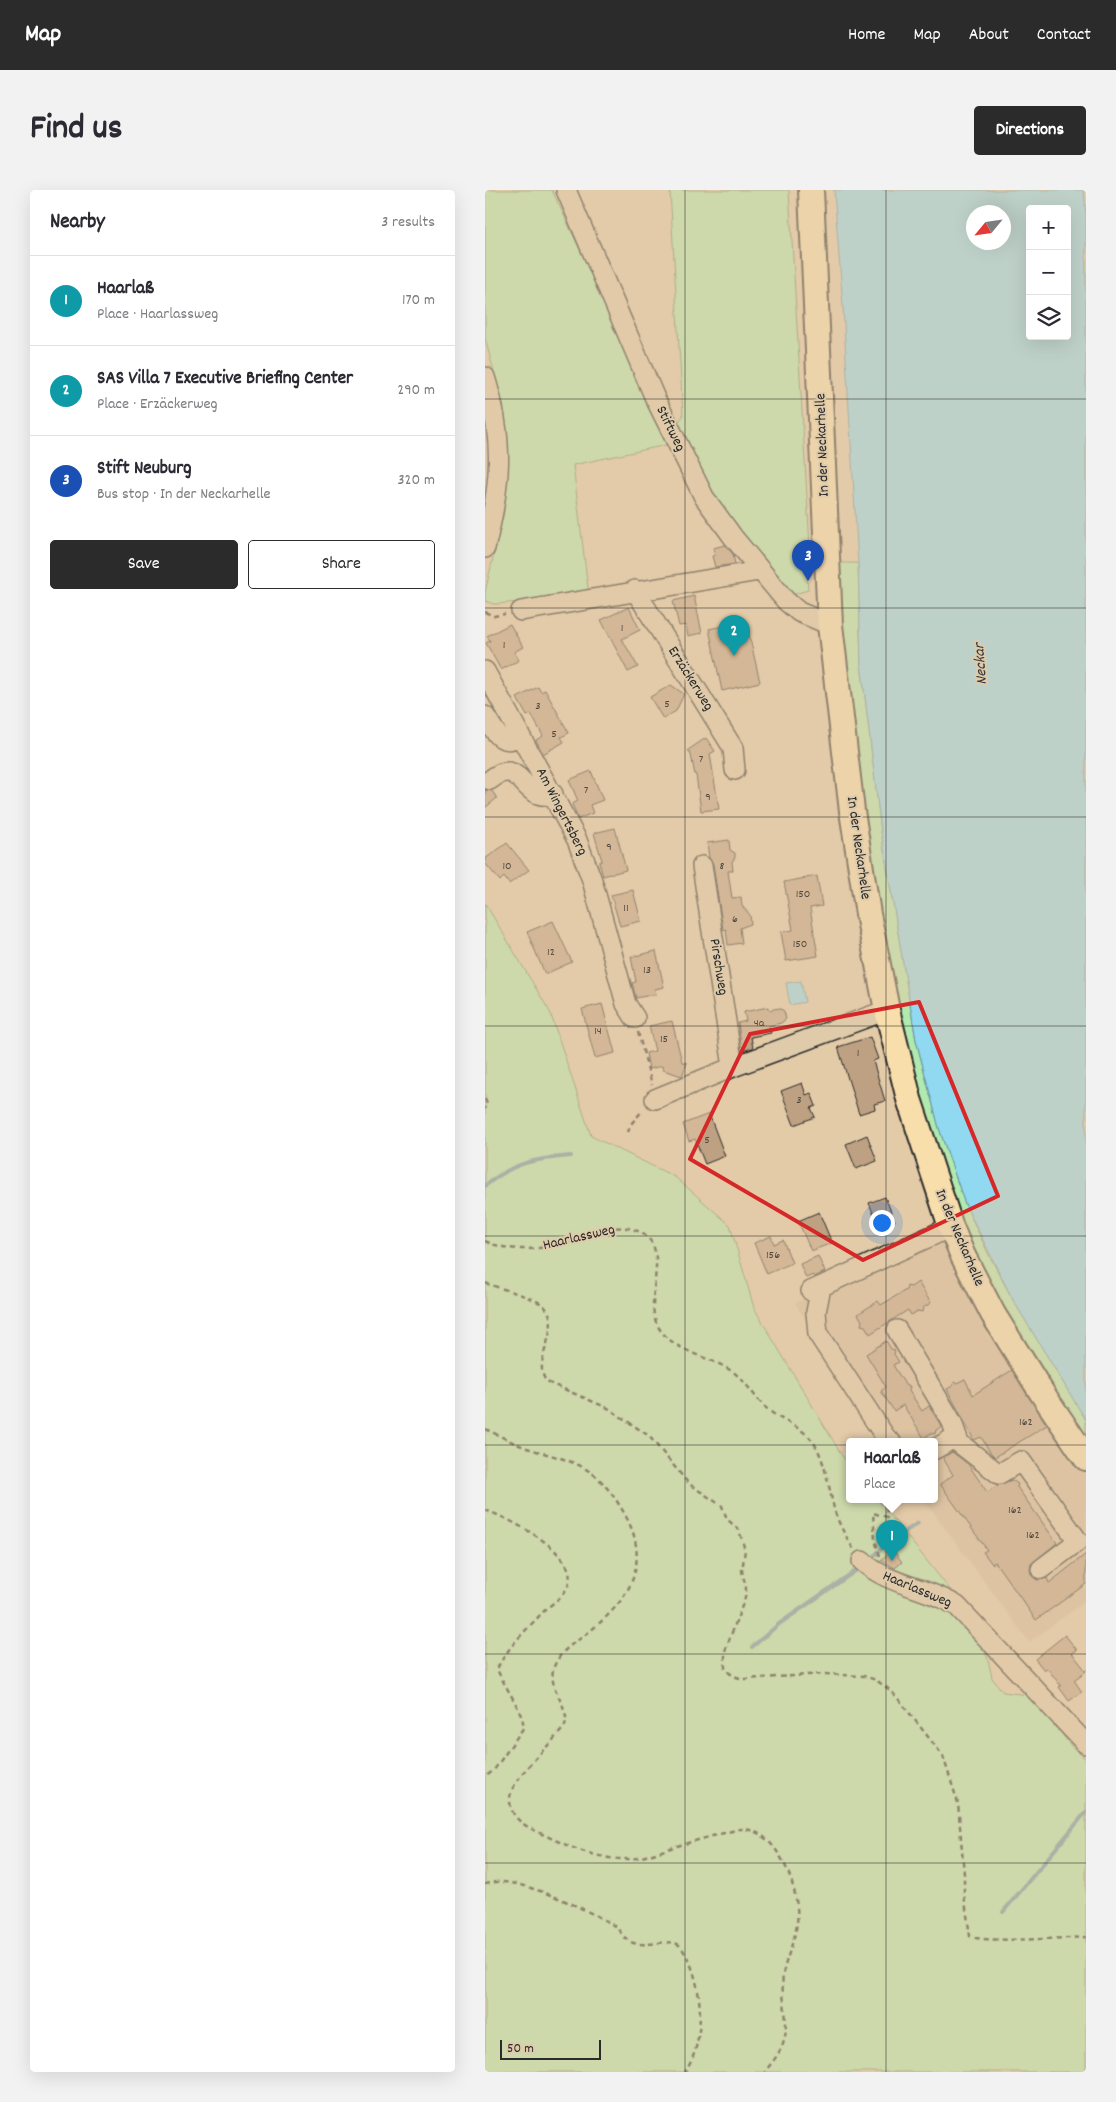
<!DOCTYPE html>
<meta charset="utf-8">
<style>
:root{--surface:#fff;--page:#f2f2f3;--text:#2b2b33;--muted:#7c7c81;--line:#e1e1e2;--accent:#2b2b2b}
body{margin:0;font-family:Dekko,sans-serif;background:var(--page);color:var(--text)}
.controls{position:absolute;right:15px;top:15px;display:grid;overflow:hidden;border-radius:5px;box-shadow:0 5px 20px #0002}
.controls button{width:45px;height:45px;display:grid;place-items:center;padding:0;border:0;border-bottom:1px solid var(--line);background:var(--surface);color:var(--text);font:25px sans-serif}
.compass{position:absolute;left:481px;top:15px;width:45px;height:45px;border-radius:50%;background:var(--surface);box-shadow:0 5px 20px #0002;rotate:241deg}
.scale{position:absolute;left:15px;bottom:12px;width:101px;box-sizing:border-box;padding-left:5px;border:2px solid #2b2b2b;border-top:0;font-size:14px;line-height:18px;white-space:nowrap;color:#2b2b2b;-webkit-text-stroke:4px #dfcbaa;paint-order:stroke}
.you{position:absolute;left:396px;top:1032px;width:18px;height:18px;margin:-12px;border:4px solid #fff;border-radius:50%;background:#1a73e8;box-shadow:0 0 0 8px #1a73e833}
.badge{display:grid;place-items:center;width:32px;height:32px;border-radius:50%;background:var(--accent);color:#fff;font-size:16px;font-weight:700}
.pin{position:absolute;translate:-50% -41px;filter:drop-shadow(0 1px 2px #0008)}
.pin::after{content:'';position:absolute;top:26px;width:18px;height:15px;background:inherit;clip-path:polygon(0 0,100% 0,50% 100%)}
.popup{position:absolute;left:361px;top:1248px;width:92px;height:65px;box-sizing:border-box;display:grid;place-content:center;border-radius:5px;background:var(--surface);filter:drop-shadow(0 1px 4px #0005);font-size:16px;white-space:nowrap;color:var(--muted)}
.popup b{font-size:19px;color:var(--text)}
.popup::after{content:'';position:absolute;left:50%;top:100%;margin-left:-10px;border:10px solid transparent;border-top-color:var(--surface)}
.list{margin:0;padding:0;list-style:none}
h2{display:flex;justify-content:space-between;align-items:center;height:65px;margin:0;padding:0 20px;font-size:21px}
h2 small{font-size:16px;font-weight:400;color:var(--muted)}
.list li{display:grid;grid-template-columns:32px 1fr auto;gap:15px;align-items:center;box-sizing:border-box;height:90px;padding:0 20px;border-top:1px solid var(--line)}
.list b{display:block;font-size:19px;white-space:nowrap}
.list p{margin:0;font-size:16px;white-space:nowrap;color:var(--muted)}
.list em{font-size:16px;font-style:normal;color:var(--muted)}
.actions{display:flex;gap:10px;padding:15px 20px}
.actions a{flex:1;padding:11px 0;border:1px solid var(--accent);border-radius:5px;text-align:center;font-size:18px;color:var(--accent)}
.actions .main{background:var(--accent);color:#fff}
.icon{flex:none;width:28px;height:28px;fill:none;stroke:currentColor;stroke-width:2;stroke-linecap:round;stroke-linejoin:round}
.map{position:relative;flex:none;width:601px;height:1882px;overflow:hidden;border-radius:5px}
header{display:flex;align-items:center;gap:30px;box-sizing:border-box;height:70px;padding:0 25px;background:var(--accent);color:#fff}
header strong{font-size:24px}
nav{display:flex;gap:28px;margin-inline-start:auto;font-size:18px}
.intro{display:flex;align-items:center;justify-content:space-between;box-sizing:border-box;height:120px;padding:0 30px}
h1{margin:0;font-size:35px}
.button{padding:12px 22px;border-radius:5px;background:var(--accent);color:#fff;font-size:18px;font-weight:700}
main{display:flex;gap:30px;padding:0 30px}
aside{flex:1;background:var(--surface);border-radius:5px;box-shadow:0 5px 20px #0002}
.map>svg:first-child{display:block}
</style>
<header>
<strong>Map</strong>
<nav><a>Home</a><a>Map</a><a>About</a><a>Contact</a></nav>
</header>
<div class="intro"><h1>Find us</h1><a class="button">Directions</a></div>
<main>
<aside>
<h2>Nearby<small>3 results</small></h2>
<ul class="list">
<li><span class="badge" style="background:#0f9aa8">1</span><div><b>Haarlaß</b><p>Place · Haarlassweg</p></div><em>170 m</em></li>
<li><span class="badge" style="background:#0f9aa8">2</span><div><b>SAS Villa 7 Executive Briefing Center</b><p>Place · Erzäckerweg</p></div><em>290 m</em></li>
<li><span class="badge" style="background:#1a4fb4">3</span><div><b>Stift Neuburg</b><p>Bus stop · In der Neckarhelle</p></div><em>320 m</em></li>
</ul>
<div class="actions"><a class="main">Save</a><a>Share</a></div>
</aside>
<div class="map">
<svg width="601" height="1882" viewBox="0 0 601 1882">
<rect width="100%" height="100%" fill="#e3cba8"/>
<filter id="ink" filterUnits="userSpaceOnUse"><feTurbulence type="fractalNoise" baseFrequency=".02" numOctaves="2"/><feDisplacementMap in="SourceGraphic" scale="10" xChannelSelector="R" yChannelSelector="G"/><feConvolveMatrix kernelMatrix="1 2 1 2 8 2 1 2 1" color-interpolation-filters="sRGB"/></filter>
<g filter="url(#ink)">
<path fill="#d5bb9b" d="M460,1045l141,239v127l-57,41 -105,-142h11v-58h-51l-57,-87 -32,-52z"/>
<path fill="#b1eaae" stroke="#6e8a6c" d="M0,0h67l119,254 -98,21 16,132 -95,7 -9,-3v-9l19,-80v-88l-7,-41 -12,-45z
M185,0h119l21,357 -4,17 2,26 -17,5 -23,-27 -55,-72 -36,-72 6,-8z
M353,373h20l3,100 20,168 35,209 23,88 26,76 24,51 24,45 73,120v20c-46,-67 -92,-138 -123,-213 -11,-27 -23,-55 -31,-83 -14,-49 -25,-99 -36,-149 -30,-142 -48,-287 -58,-432z
M0,713l65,109 41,124 84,41 55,48 24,83 87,146 8,11v35h29l90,112 20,47 4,19 11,14 25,3 16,16 28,36 14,12v313h-601z"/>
<path fill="#90d9f1" stroke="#6893a2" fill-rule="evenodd" d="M349,0h250l2,26v1204l-73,-120 -48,-96 -26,-76 -23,-88 -35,-209 -20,-168 -3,-100 -15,-256zM545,19h37v127h-37zM518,22v30h-30v-30z
M316,791l4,21 -15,3 -4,-22z"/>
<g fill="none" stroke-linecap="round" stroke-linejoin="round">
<path stroke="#6893a2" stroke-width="4" d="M0,996c29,-24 49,-27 86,-30
M390,1365l11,-11 32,-21
M267,1457l27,-23 79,-55
M518,1722l83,-100"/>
</g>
<path fill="#bea182" stroke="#2b2b2b" d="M240,355l8,9 2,10 -20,3 -3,-11 3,-1 -2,-7z
M209,406l8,37 -14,3 -2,-11 -7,1 -6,-25z
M144,417l11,23 -18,9 16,28 -10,5 -27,-52z
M261,431l14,61 -38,9 -13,-62z
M25,434l13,23 -9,5 5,8 -18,10 -15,-27 4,-2 -3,-5z
M186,495l13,9 -8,17 -13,8 -13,-22z
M53,497l3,5 4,-2 24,43 -8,4 3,5 -21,12 -7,-14 7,-4 -12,-22 -4,2 -10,-18z
M221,548l9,13 -5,3 9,55 -18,2 -5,-36h-1l-4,-20 -3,-5z
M106,581l12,29 -13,5 3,8 -15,6 -6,-15 6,-3 -9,-21z
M0,600l7,1 5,7 -12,10z
M130,638l11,42 -23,6 -4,-14 3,-1 -8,-28z
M244,650l1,10 5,3v4l-3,5 1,9h-5l4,27 9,-1 1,9 8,9 1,9 -11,4 2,15 -14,2 -2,-16 -3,1 -10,-66 -4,-6 -2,-15z
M22,653l22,27 -20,14 -5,-7 -4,4 -15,-18v-4z
M332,686l5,30 -12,2 8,48 -32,5 -5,-29 12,-2 -9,-48z
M148,700l8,31 -21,5 -9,-31z
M68,731l19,41 -27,12 -18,-42z
M171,761l8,36 -9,2 1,5 -20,4 -4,-15 4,-1 -5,-25z
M117,814l13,49 -20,5 -13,-49z
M283,817l1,3 10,-2 5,3 2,8 -5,4 -12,3 2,7 -20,4 2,11 -11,3 -4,-28 8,-2 -2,-9z
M187,831l10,41 5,1 -5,13 -19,-6 -1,-4 -13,3 -3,-16 9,-2 -6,-25z
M385,847l8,22 -5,2 12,40 -11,3 1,5 -16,5 -21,-67z
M317,893l4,12 5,-2 5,13 -5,2 4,9 -21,8 -13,-34z
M224,924l16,42 -20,8 -10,-25 -6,2 -6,-17z
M382,945l10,26 -21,8 -10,-25z
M400,1007l10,24 -16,7 -10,-25z
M334,1022l13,31 -21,8 -13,-30z
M286,1046l3,8 9,-4 9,23 -25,11 -13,-31z
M333,1066l7,16 -11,5 -1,-2 -7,3 -6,-14z
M433,1092l13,21 -8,5 -1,4 -4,-1 -7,4 -3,-5 -38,24 -5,-8 -4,-1 1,-4 -4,-7 20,-13 3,4 25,-15 1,-4 4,1z
M401,1151l5,8 4,1 -1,4 5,8 -6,3 13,21h4l-1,5 13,20 7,-5 13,21 -6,3 -1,4 -4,-1 -7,5 -21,-33 -9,6 -13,-20 5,-4 -20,-33z
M527,1180l35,55 -52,32 -5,-5 -9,-15 -7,3 -27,-51 6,-3 1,-4 3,1 8,-4 8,16z
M467,1262l16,12 19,28 11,-7 14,-5 6,4 -1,3 40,56 -26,21 -1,6 2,6 5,4 10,-2 2,5 37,-29v30l-50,36 -41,-58 -3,2 -9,-12 4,-2 -47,-66 13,-9 -10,-17z
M408,1360l9,12 -7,6 -14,-8z
M580,1445l12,15 -5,3 14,18 -12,9 8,12 -13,9 -10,-14 2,-1 -14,-18 -3,2 -9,-11z"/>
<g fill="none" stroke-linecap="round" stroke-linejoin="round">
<g stroke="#2b2b2b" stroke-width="22">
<path id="minor" d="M81,0l88,206 50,101 29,40 53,64 13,11 31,13
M0,187c20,64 16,107 0,171
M150,400l98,158 2,22
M36,421l238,-40
M0,481l92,169 15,40 34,124 9,14
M0,526c10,15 15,31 35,20
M5,590c33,-27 31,24 63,14
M217,676l31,201 154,-57
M170,909l78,-32
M336,1097l-5,25 2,22 68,104 5,4
M326,1101l140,-64
M412,1140l55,92 7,21 40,31 22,-13 57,80 -37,28
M450,1259l22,-13
M377,1371c26,24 65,26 95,45l129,138"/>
</g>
<g stroke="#2b2b2b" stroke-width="28">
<path id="major" d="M326,0l19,435 22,186 16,103 19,96 22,89 42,128 12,29 30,58 49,79 44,65"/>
</g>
<path stroke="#2b2b2b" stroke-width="2.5" stroke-dasharray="5 4" stroke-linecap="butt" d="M0,422l9,4 11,-2
M153,842l14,53
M0,909l2,5 -2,5
M143,942l3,-8 12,-14
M0,1051c28,13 60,8 88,0 20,-6 42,-19 62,-11 42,15 5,67 24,98 15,24 49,28 71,42 15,9 24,27 36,38 13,12 32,17 44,30 15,16 19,53 25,74 4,13 12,26 19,38
M0,1093c14,5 48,14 58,22 23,21 -14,56 4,77l61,26 41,28 40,48 33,22 5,13 12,11 6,20 -3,21 4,17 -1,10 -20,53v18c7,7 12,9 21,10l77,-5 41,2 12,4 14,10 10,11 43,55 15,47 6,71v20l6,42c7,7 100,2 116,1
M0,1239c14,6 28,14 42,19 21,7 44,11 62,23 18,11 42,48 46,69 9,44 -20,71 -51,96 -9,6 -20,13 -26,23 -18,26 14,46 7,66 -2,5 -9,11 -12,15 -12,13 -42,41 -43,58 -1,20 15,28 30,35 28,13 57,27 88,26 16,-1 33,-8 49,-13 21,-6 42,-12 63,-17 38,-2 61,63 57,94 -2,18 -11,34 -14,52 -3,22 8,47 0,68 -3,11 -12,20 -18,29
M0,1320c23,8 105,47 80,81 -5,8 -15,14 -22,21 -16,17 -36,36 -46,57 8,19 24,38 27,58l-30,43 -9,7
M395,1366l-5,-16 -2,-27 14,4 -1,-17
M0,1694c6,-1 13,-3 19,-2 30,3 82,27 109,43 6,4 10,12 16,16 15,9 42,-5 51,5 24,30 27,95 5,126"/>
<use href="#minor" stroke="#dfcbaa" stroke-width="19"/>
<use href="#major" stroke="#f8deab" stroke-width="24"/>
</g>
</g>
<path d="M0 0H601V1882H0ZM434,812l79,194 -135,64 -173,-101 60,-125z" fill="#e3cba8" fill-opacity=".55" fill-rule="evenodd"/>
<path fill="none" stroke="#d62828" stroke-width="4" stroke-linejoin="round" d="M434,812l79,194 -135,64 -173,-101 60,-125z"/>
<path fill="none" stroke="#2b2b2b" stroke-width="1" stroke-opacity="0.55" d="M200,0v1882M401,0v1882M0,209h601M0,418h601M0,627h601M0,836h601M0,1046h601M0,1255h601M0,1464h601M0,1673h601"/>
<g text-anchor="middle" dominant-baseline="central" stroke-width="4" stroke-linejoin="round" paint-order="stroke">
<g font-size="12" fill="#504841">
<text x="137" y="438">1</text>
<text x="19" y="455">1</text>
<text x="182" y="514">5</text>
<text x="53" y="516">3</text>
<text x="69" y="544">5</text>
<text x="216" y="569">7</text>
<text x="101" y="600">7</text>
<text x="223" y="607">9</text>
<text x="124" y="657">9</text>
<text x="22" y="676">10</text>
<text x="237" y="676">8</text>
<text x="318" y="704">150</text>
<text x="141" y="718">11</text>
<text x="250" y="729">6</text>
<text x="315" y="754">150</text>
<text x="66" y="762">12</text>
<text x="162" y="780">13</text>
<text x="274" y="833">4a</text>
<text x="113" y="841">14</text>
<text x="179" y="849">15</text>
<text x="373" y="863">1</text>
<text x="314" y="910">3</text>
<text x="222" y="950">5</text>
<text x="288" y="1065">156</text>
<text x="541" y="1232">162</text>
<text x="530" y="1320">162</text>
<text x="548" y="1345">162</text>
</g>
<g font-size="15" fill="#2b2b2b" stroke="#dfcbaa">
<text transform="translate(185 239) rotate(64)">Stiftweg</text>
<text transform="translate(338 255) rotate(-92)">In der Neckarhelle</text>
<text transform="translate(205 489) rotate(58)">Erzäckerweg</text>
<text transform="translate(76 622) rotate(63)">Am Wingertsberg</text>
<text transform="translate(373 658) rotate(82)">In der Neckarhelle</text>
<text transform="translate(233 777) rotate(81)">Pirschweg</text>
<text transform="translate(94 1048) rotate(-13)">Haarlassweg</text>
<text transform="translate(474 1048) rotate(67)">In der Neckarhelle</text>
<text transform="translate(432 1400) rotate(23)">Haarlassweg</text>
</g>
<g font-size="16" font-style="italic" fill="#353c3f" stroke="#dfcbaa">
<text transform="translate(496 474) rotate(-94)">Neckar</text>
</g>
</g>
</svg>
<div class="controls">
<button>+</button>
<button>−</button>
<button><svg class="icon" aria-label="layers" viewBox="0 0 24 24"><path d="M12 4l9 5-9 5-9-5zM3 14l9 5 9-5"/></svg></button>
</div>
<svg class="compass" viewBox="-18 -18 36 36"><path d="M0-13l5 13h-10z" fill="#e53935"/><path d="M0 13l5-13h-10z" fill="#7c7c81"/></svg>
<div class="scale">50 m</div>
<div class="you"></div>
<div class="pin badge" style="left:407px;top:1371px;background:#0f9aa8">1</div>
<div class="popup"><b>Haarlaß</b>Place</div>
<div class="pin badge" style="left:249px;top:466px;background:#0f9aa8">2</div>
<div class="pin badge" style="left:323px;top:391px;background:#1a4fb4">3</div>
</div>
</main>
